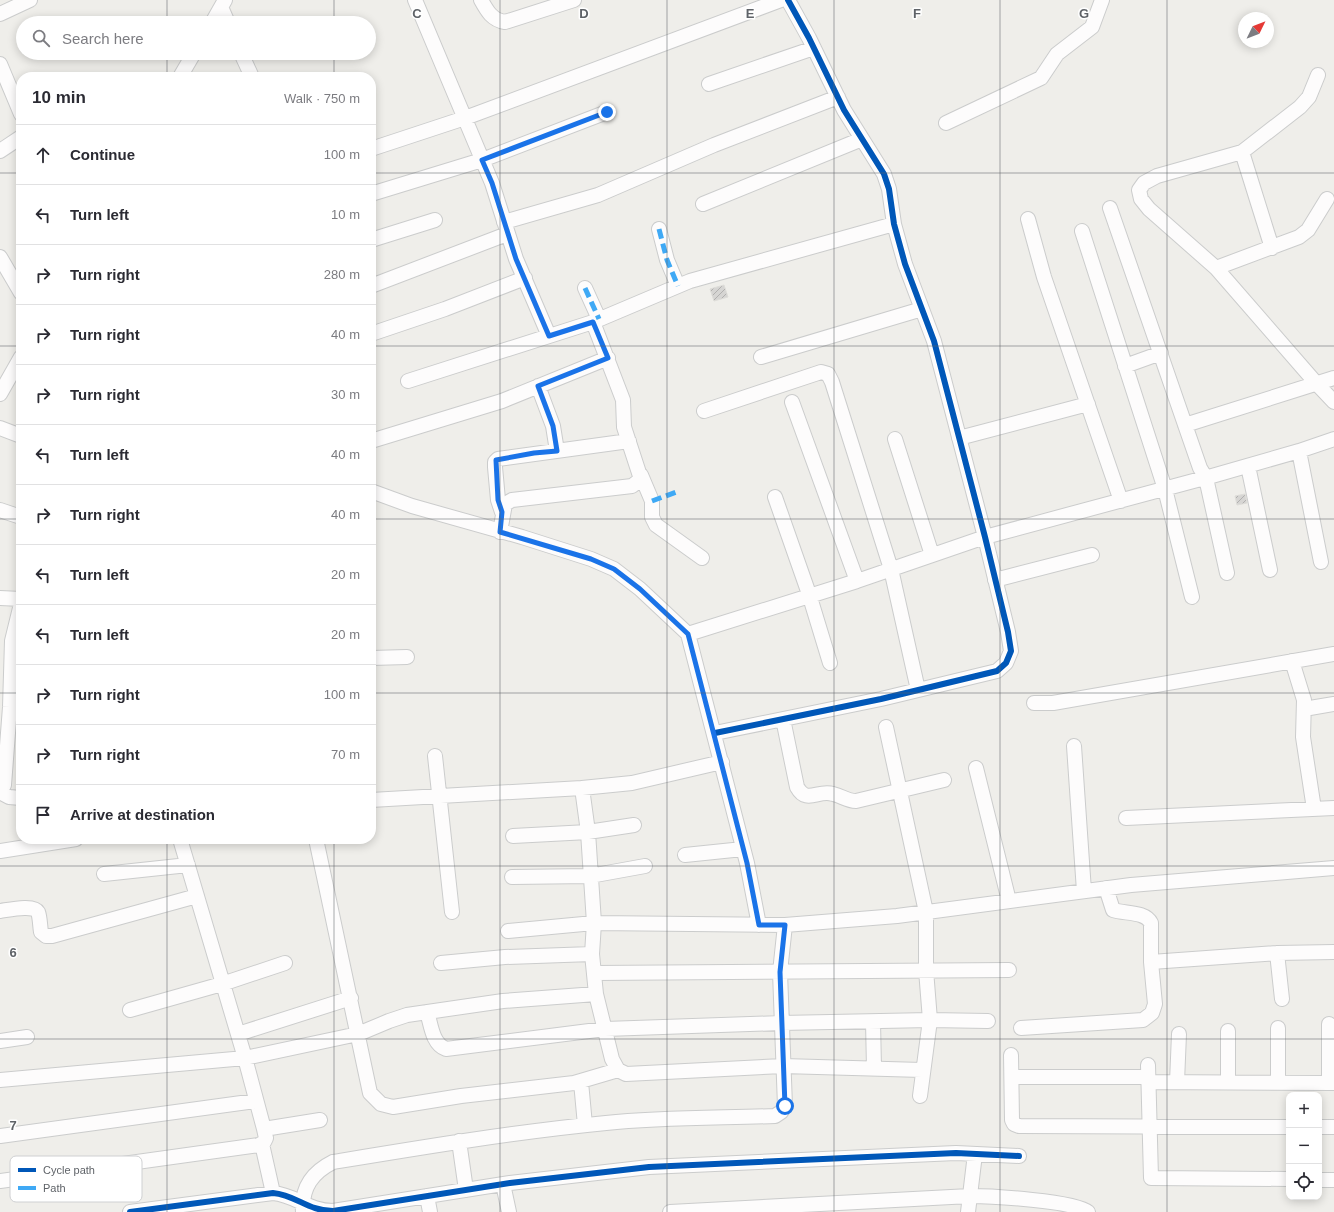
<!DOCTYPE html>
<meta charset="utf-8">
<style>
:root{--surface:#fff;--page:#f2f2f3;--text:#2b2b33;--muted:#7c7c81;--line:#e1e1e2}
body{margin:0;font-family:Helvetica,sans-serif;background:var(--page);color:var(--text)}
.controls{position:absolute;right:12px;bottom:12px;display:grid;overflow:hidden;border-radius:8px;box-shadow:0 2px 10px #0003}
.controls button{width:36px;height:36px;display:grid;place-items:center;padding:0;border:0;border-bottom:1px solid var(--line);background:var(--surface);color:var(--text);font:20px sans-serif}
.compass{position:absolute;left:1238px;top:12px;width:36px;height:36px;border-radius:50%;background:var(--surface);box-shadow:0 2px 10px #0003;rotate:47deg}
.stop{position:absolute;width:12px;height:12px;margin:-9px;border:3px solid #1a73e8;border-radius:50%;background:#fff}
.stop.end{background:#1a73e8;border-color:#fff;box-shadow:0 1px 4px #0008}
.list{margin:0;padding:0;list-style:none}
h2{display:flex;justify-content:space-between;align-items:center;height:52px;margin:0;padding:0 16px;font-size:17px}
h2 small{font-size:13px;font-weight:400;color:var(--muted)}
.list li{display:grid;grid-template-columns:26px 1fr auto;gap:12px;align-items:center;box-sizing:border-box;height:60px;padding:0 16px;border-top:1px solid var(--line)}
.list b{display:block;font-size:15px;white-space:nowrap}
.list em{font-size:13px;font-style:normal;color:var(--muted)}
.icon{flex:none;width:22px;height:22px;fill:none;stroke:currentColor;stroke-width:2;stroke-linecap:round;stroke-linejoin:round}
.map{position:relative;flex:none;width:1334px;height:1212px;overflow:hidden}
.search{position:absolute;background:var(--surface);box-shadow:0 2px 10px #0003;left:16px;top:16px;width:360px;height:44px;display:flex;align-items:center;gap:10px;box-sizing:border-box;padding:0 14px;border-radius:22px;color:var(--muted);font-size:15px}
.panel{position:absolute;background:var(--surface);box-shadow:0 2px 10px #0003;left:16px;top:72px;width:360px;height:772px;border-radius:16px}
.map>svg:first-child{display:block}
</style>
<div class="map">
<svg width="1334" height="1212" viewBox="0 0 1334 1212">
<defs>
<pattern id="building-hatch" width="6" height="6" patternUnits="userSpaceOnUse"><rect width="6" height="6" fill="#d6d5d3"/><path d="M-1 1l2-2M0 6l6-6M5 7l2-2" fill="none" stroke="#b1b0af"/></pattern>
</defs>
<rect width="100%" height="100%" fill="#efeeea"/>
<path fill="url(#building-hatch)" stroke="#deddd9" d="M724,285l4,12 -14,4 -4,-12z
M1245,494l2,9 -10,2 -2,-9z"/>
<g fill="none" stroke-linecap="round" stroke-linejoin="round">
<g stroke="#cbcccc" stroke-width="16">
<path id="minor" d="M415,0l77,183 24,76 33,77
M481,0c6,11 11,20 24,22l69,-22
M221,7l7,16
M0,14l30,-14
M212,23l13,-23
M241,53l11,24
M0,64l21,50
M1318,75l-9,22 -9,10 -58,45 -85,24 -13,7 -5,7 2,9 8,10 67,59 100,115 18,19
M180,77l14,-24
M709,84l105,-36
M946,123l95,-45 16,-24 35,-27 10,-27
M371,149l94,-31 316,-118
M0,151l21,-14
M1242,152l30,96
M371,194l111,-34 125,-48
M703,204l159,-65
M1110,208l90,260 6,10 21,95
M1028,219l16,58 77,224
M504,222l94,-27 116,-50 124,-48
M659,229l8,31 11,26
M1082,231l83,258 27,108
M371,240l64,-20
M0,257l21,36
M1216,268l83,-31 9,-7 19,-31
M371,286l136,-52
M585,288l14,31
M371,334l74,-25 80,-31
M761,357l161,-48
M1125,366l36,-13
M408,381l185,-59 97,-41 204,-57
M538,386l15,40 4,25
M0,394l21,-37
M792,402l65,179
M704,411l117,-39 7,2 4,8 59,187 27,121
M1185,425l149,-47
M0,428l21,8
M959,438l129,-34
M895,439l37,116
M371,441l131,-40 106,-43
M1299,451l22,111
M1248,466l22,104
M641,475l11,26v16l4,8 46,33
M371,491l41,15 110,31 69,22 23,10 26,20 48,45 59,229 12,62
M775,497l34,97 21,69
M0,510l21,7
M502,512l-4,-12 -3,-33v-5l3,-3 131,-18
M500,532l5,-28 7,-4 120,-14 9,-7 -17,-52 -1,-27 -30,-78
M995,580l97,-25
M0,598l21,1
M688,634l169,-53 128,-44 227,-61 87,-25 35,-12
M371,658l36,-1
M1292,661l12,39 -1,37 11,72
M1034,703h19l281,-49
M1304,709l30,-5
M783,719l14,68c10,18 21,2 36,7 9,2 14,7 23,7l88,-21
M886,727l40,185v58l4,50 -10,76
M715,733l166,-34 116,-28 9,-8 5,-12 -3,-19 -23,-95 -51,-196 -29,-77 -11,-40 -5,-35 -5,-15 -40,-64 -35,-72 -21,-38
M1074,746l10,145
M435,756l17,156
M976,768l33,133
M582,788l6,44 6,91 -2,31 4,40 16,65 6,11 8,4 157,-8 139,4
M0,792l4,-7 6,-78 2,-66 9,-37
M0,792l9,5 12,1
M371,800l211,-12 50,-5 90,-21
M1126,818l208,-10
M513,836l75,-4 46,-7
M316,839l54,254 11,11 12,3 68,-11 113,-13 44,-13
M0,851l76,-12
M685,855l58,-6
M104,874l84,-9
M512,877l78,-1 55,-10
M0,911c8,-1 34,-7 38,1 2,5 2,14 3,20l5,4h6l145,-40
M508,931l86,-8 191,2 112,-9 234,-31 203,-17
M1277,953l5,46
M1151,962l126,-9 57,-1
M441,963l64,-6 87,-3
M595,973l414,-3
M130,1010l92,-26 63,-21
M427,1012c4,12 5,32 19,37l159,-20 176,-6 149,-3 58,1
M873,1022l1,46
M1329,1024v59
M1021,1028l122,-8 9,-7 3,-9 -4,-42v-39c-6,-12 -26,-9 -38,-13l-7,-22
M1278,1028v55
M238,1034l113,-36
M0,1041l27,-4
M1011,1055l1,65 2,4 5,2 270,1
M1148,1065l3,113 138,1
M1012,1077h136
M0,1080l245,-22 113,-24 31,-13 18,-6 96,-14 93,-7
M581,1082l4,43
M1148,1082l186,1
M1177,1082l2,-48
M1228,1082v-51
M1319,1127h15
M264,1129l56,-9
M0,1136l256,-35
M459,1141l7,49
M262,1144l11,49
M1319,1180h15
M0,1181l259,-36 5,-3 2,-4 -2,-9 -19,-71 -65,-219
M503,1184l6,28
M427,1196l3,16
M130,1212l143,-19c23,2 35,18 60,18l177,-28 139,-16 307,-14 63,3
M303,1212c-2,-25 10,-40 30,-50 91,-15 181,-30 273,-39 56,-6 113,-5 169,-7l6,-4 4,-6 -5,-134 5,-47
M670,1212l300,-16c21,0 105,5 118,16
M968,1212l7,-58"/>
</g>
<use href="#minor" stroke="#fdfcfc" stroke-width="14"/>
<path stroke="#3fa9f5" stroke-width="5" stroke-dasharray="10 5" stroke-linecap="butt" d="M659,229l8,31 11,26
M585,288l14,31
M652,501l27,-10"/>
<g stroke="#fff" stroke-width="8">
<path id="cycleway" d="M715,733l166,-34 116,-28 9,-8 5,-12 -3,-19 -23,-95 -51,-196 -29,-77 -11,-40 -5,-35 -5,-15 -40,-64 -35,-72 -21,-38
M130,1212l143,-19c23,2 35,18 60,18l177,-28 139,-16 307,-14 63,3"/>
</g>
<use href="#cycleway" stroke="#0057b8" stroke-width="6"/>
</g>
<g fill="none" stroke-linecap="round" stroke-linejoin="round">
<path stroke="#1a73e8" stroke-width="5" d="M607,112l-125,48 10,23 24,76 33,77 44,-14 15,36 -70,28 15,40 4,25 -23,2 -38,7 2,40 4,12 -2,20 91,27 23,10 26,20 48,45 59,229 12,62h26l-5,47 5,134"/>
</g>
<path fill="none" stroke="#5f6368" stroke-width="1" stroke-opacity="0.55" d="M167,0v23M334,0v23M500,0v1212M667,0v1212M834,0v1212M1000,0v1212M1167,0v1212M167,53v24M334,53v24M0,173h21M371,173h963M0,346h21M371,346h963M0,519h21M371,519h963M0,693h21M371,693h963M167,839v373M334,839v373M0,866h1334M0,1039h1334"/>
<rect x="10" y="1156" width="132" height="46" rx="6" fill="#fff" stroke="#cfd0d2" stroke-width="1"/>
<rect x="18" y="1168" width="18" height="4" fill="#0057b8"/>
<rect x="18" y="1186" width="18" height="4" fill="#3fa9f5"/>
<g font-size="11" fill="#5f6368">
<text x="43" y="1174">Cycle path</text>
<text x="43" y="1192">Path</text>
</g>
<g font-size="13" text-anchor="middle" font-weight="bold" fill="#5f6368" stroke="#fff" stroke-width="3" stroke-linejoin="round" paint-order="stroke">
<text x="417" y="18">C</text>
<text x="584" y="18">D</text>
<text x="750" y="18">E</text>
<text x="917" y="18">F</text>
<text x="1084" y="18">G</text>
<text x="13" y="957">6</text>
<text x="13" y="1130">7</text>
</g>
</svg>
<div class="controls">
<button>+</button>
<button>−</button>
<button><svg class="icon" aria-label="locate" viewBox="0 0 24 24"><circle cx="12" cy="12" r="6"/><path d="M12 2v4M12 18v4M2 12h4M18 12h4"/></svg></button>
</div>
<svg class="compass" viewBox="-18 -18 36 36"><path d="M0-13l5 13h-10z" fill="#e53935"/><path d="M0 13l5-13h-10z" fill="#7c7c81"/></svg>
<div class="stop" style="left:785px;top:1106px"></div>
<div class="stop end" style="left:607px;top:112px"></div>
<div class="search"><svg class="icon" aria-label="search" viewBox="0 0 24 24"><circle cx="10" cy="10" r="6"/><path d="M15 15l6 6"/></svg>Search here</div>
<section class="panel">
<h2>10 min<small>Walk · 750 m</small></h2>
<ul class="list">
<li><svg class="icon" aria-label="ahead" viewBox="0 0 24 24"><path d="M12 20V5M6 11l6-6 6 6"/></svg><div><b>Continue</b></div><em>100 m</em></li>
<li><svg class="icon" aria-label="left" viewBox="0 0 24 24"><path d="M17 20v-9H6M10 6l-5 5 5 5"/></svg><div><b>Turn left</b></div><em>10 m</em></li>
<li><svg class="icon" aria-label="right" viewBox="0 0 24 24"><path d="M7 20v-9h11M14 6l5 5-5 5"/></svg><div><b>Turn right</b></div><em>280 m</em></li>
<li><svg class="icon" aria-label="right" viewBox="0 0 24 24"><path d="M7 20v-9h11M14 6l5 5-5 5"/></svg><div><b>Turn right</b></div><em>40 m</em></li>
<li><svg class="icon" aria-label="right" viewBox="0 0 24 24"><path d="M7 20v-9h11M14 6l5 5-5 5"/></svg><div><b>Turn right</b></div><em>30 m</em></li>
<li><svg class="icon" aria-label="left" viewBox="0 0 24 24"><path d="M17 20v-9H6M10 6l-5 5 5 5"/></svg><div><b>Turn left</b></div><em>40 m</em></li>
<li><svg class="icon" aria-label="right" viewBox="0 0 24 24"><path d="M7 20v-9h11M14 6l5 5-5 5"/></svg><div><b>Turn right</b></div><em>40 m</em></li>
<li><svg class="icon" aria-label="left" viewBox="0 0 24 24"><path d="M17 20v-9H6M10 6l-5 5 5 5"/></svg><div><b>Turn left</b></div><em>20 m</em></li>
<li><svg class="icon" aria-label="left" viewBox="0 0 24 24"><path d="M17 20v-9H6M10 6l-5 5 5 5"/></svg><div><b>Turn left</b></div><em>20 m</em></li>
<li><svg class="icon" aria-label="right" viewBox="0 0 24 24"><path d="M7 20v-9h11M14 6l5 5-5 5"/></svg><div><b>Turn right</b></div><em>100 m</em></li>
<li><svg class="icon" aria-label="right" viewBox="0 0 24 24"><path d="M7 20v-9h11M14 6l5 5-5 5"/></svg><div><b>Turn right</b></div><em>70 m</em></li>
<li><svg class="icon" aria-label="arrive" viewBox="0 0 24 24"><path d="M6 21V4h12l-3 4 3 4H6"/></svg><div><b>Arrive at destination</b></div></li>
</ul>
</section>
</div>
